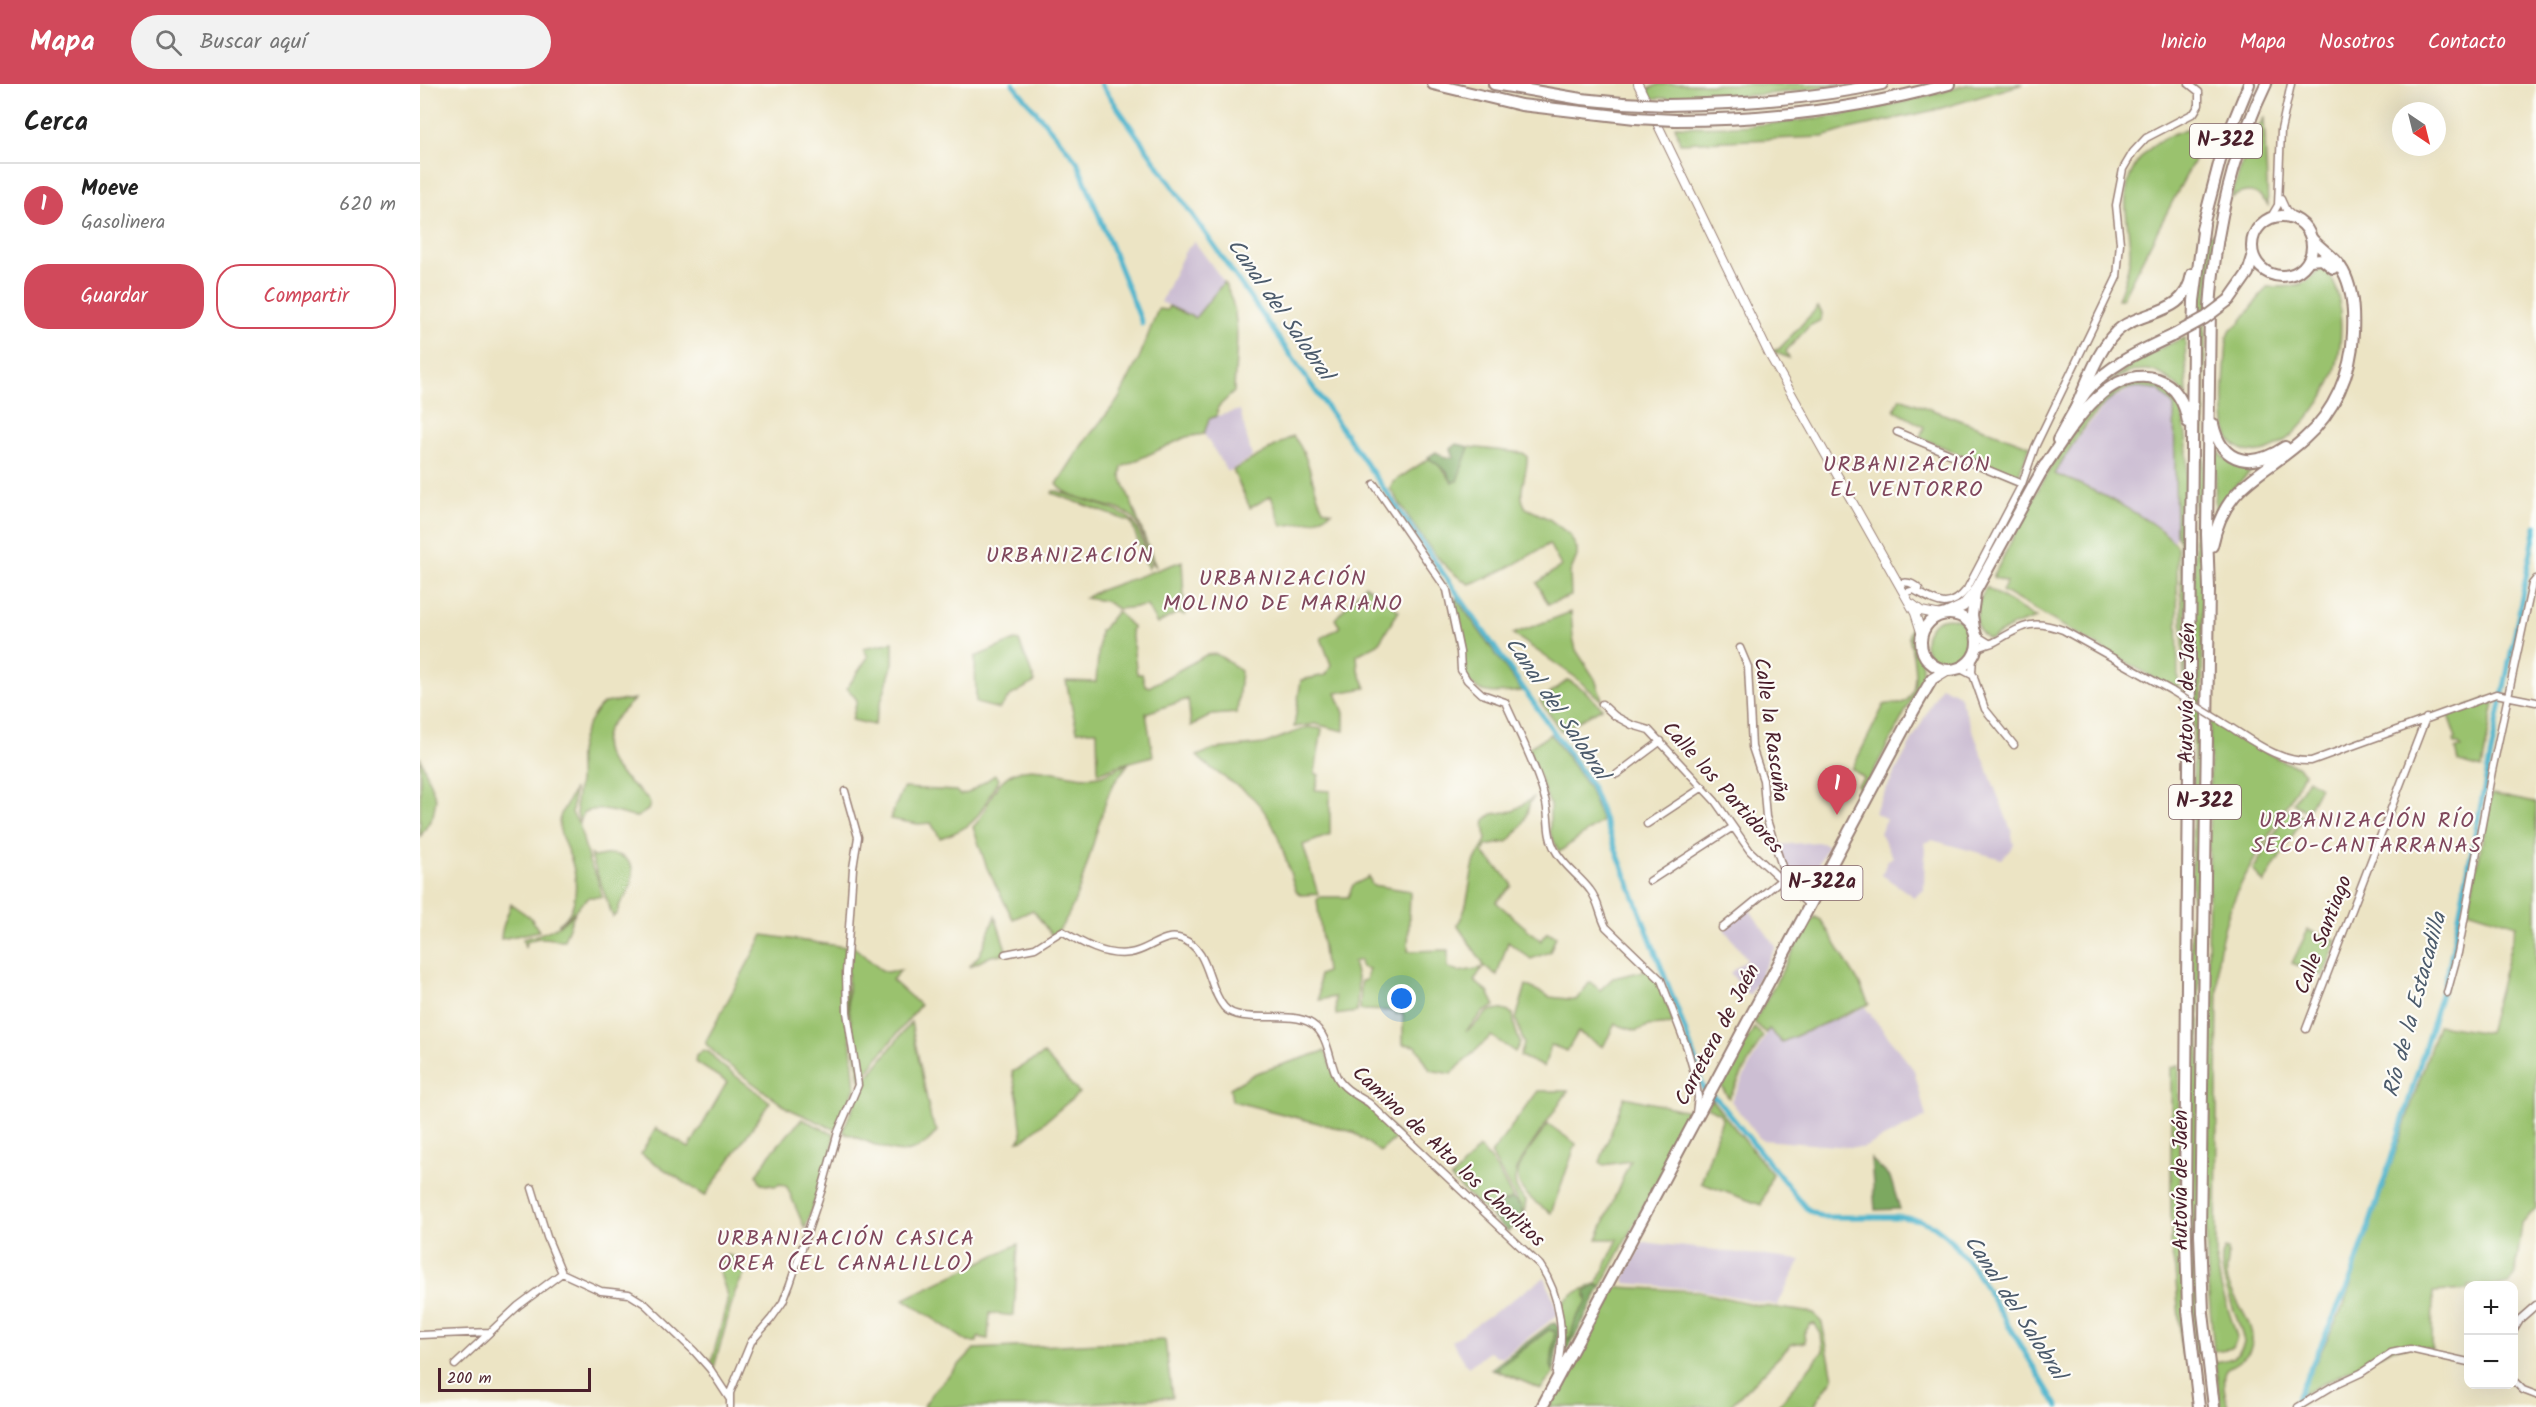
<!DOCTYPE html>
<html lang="es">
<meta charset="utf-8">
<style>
:root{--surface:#fff;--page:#f2f2f2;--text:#222;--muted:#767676;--line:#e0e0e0;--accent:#d1495b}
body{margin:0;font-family:Kalam,sans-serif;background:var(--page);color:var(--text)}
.controls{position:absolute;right:18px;bottom:18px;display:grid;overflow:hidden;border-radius:12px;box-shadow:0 6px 24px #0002}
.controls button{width:54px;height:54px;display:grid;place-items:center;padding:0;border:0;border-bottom:2px solid var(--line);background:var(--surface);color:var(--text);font:30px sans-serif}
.compass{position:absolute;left:1972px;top:18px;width:54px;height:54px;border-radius:50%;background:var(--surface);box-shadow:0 6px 24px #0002;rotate:145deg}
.scale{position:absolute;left:18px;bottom:15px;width:153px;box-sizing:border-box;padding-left:6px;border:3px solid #4a1f2b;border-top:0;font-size:16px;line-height:21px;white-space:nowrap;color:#4a1f2b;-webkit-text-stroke:4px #fdfcf7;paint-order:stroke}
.you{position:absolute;left:982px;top:915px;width:21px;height:21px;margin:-15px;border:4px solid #fff;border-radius:50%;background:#1a73e8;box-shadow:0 0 0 9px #1a73e833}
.badge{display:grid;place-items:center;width:39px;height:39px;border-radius:50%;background:var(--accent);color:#fff;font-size:20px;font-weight:700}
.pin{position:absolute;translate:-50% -50px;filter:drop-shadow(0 2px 3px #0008)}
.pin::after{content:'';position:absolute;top:32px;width:21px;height:18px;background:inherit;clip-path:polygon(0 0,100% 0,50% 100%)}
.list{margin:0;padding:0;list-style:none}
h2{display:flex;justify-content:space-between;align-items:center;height:78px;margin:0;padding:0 24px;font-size:26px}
h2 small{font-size:20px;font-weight:400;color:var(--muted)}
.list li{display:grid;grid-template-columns:39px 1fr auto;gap:18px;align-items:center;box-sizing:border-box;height:84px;padding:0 24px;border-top:2px solid var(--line)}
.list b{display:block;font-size:22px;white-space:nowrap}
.list p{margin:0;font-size:20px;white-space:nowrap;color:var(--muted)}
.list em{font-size:20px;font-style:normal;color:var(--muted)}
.actions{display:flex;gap:12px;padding:18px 24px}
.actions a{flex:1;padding:14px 0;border:2px solid var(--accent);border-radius:24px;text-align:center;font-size:21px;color:var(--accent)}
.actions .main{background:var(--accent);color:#fff}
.icon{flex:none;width:33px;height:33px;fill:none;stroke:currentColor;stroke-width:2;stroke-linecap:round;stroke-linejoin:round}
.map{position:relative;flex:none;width:2116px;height:1323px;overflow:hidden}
header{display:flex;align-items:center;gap:36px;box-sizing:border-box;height:84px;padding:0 30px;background:var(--accent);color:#fff}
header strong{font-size:28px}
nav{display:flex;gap:33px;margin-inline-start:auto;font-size:21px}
.search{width:420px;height:54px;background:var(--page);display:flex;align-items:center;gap:15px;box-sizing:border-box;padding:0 21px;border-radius:33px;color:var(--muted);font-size:22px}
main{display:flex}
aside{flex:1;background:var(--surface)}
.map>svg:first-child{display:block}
</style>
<header>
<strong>Mapa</strong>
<div class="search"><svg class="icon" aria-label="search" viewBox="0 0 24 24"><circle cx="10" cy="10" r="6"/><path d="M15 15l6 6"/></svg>Buscar aquí</div>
<nav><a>Inicio</a><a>Mapa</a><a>Nosotros</a><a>Contacto</a></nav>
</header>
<main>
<aside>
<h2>Cerca<small></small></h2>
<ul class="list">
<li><span class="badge">1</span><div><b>Moeve</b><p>Gasolinera</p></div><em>620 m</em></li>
</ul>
<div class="actions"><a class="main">Guardar</a><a>Compartir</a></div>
</aside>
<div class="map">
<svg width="2116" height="1323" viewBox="0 0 2116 1323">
<rect width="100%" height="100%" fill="#fdfcf7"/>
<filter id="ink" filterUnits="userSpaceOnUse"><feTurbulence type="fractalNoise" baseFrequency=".0167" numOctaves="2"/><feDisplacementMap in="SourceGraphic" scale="12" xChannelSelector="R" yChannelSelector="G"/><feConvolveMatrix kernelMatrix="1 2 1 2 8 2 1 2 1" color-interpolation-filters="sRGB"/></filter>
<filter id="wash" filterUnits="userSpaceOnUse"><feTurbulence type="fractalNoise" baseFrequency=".008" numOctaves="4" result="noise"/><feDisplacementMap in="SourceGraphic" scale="24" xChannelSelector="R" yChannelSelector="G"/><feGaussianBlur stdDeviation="1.35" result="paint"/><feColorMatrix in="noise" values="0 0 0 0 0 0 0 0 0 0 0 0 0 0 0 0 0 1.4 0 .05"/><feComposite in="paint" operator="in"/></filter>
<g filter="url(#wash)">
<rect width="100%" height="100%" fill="#ece4c4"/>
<path fill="#ccbed3" d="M774,157l30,41 -29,36 -34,-16 23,-49z
M1726,303l13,3 15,16 2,128 -2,7 -9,-9 -16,-11 -63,-33 -32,-14 26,-39 28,-34 24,-13z
M820,326l12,47 -24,15 -24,-38 5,-16z
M1521,602l18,9 52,135 3,15 -12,14 -70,-19 -7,3 -1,47 -10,7 -32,-22 5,-14 6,-4 -13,-24 6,-14 -12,-7z
M1397,758l11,3 -26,51 -12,-13 -13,-38z
M1329,825l27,38 -27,49 -19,-23 17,-14 -23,-30z
M1445,923l49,63 12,47 -63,31 -102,-8 -30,-39 38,-72 13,13z
M1223,1158l158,18 -24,45 -81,-16 -71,-6 -1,-5z
M1125,1193l13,36 -2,3 -54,42 -13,-6 -21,15 -16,-26z"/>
<path fill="#9ac26e" stroke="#72704c" stroke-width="1.5" d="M1239,0h186c-64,11 -129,15 -195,14l-1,-9z
M1549,0h54l-88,26 -86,19 -26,8 -143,6 -5,-17c98,4 200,-13 294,-42z
M1844,34l4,87c-11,-15 -21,-17 -37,-7l17,-54z
M1773,43h16l-3,10 -84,162h-4c5,-14 11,-29 12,-44 0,-16 -3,-31 -4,-46 -3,-45 26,-71 67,-82z
M1795,149l-9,78 -8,5 8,-80z
M1903,185c12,7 16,28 17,41 2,26 1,52 -11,76 -14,27 -53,80 -88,63 -7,-3 -12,-7 -14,-16 -7,-24 -1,-70 0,-96l4,-8 9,-6 27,-36c14,-1 26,2 40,-6 6,-4 9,-10 16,-12z
M804,198c20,36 11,71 10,110l-16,15 -1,9 -8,3 -5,15 -18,3 -64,30 -1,9 35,91c-13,-13 -10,-38 -25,-51 -18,-14 -62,-14 -74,-32l25,-39 36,-45 22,-44 18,-47 9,1 2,-4 26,12z
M1398,223l4,6 -1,7 -12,6 -23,25 3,7 -17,-7 7,-2z
M1785,239l-3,381 -9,-6 4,-370z
M1765,254l2,59c-29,-35 -50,-34 -86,-9 26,-20 53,-40 84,-50z
M1712,298c8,0 18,-2 25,1 25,10 28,40 30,63l-1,248 -2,-1 -4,-152 -4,-7 -2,-128 -15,-16c-9,-2 -19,-4 -28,-2 -34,9 -59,59 -77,86 27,9 110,49 123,73l1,145 -176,-101 5,-9 -14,-5c31,-58 77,-170 139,-195z
M1480,314l130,48 -13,33 -97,-42 4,-10 -30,-17z
M873,352c18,21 18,49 30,73l9,3 -17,9 -33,5 -11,-30 -21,12 -17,-38z
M1049,363l54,6 4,3c2,17 -12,36 -1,52l23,11 21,16 7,14v7l-7,17 1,23 -23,8 -11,-21 24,-17 -12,-22c-27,16 -51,31 -80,40 -35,-19 -56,-63 -79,-95l3,-7 35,-23c10,2 18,14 24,23l4,-1z
M1796,364c10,14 20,21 37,21l-33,33 -5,15z
M633,407h5c17,7 64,18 74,30 10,11 12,31 18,44l-2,4 -17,-47 -79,-29z
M762,477l3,54 -8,-2 -20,11 -10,-18 -29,3 -13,-8 -20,-3 13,-7z
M945,501l34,26 -21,33 -21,11 1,14 8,19 -30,5 8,20v18l-29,-7 -21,3 7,-47 25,-5 5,-10 -10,-27 19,-11 -5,-8z
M1566,503l50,31 -23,8 -23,13c-22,-9 -12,-37 -4,-52z
M1036,514l66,93c-23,2 -48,8 -59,-21 -3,-9 -1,-22 -3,-32 -3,-13 -11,-27 -4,-40z
M697,527l16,17 -2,2 6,44h5l3,11 4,2 57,-32 10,-1 7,4 18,13 -4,42 -25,2 -21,11 -3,-27 -42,14 7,43 -30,8 -25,9 -1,-42h-20l-11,-50 30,1 4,-52 3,-1z
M1151,528l2,25 3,13 19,29 8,23 -28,-25 -62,-43z
M1505 558a24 24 0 1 1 48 0a24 24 0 1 1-48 0Z
M1492,540c5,10 12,46 10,56l-55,104 -7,5 -3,-4 7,-7 -12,-9 32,-64c6,-3 12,1 18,-2 21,-8 11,-50 7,-66 -1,-4 2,-9 3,-13z
M595,556l4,1 16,41 -25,14 -11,13 -23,-6 -1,-46z
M473,558v21l-19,62 -22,-5 5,-20 -10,-12 21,-31 -5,-9z
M1148,596l16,10 18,18 -41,23 -21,-30z
M215,615c-9,9 -23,20 -28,32 -13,29 24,51 41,68l2,5 -2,6 -11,7c-18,-2 -36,-13 -54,-4l-3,10c-7,-16 -3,-26 -1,-42 1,-9 -1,-18 0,-28 2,-17 12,-39 25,-50z
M2066,615l6,1 2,3 -12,65 -23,-6 -3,-13 5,-1 -2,-4h-4l-1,-4 2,-2 -8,-23z
M1774,625l8,5 -3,296 5,343h-9l-7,-125z
M1790,637l72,40 15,5 7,7c-31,67 -77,109 -86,187l-2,300 5,27 16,50 -4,11 -19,3 -6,-65 -2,-59z
M888,643l14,2 -7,44 4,2 -4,15 15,1v44l-27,10 15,49 -17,1 -5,-4c-12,-34 -19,-76 -50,-99 -16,-12 -35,-21 -49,-36l17,-7 50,-5z
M1131,650l38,54 13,33 -43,31 -9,-20v-27l-22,-57z
M0,673l16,42 -3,17 -13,21z
M708,680c-6,9 -14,17 -18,27 -14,31 -32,130 -58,145l-19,-26 -20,9 -26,-51 -14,-41c14,-13 16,-35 30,-47 26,-25 65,2 95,-4 10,-2 20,-9 30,-12z
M575,691l4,4c-21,34 -17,46 -59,59l-9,-15 -13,1 -28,-5 13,-31 53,3 4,4 8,-2z
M1888,695l12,8 -13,25 -14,-9z
M154,705l-2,24 7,11 10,38 8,15 5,20h-13c-11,8 -18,21 -31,27 21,-12 20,-44 13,-65 -4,-11 -12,-23 -12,-36 0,-12 11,-22 15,-34z
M2072,710l44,9v405l-14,16 -7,52 -6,9 -41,1v4l-35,2 -1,57 -19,-3 -21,2 -93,48 45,-91 94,-280 50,8 28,-108 -48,-15z
M1114,713l-4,5 -6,21 -14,17 -3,2 -21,4 -3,7 27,28 2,5 -16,16 45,39 6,-9 9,4 -6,16 -19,7 -23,-17 -11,33 -14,-9v-3l-26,-38c13,-18 11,-43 18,-65 3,-7 10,-14 11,-21 0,-7 -3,-13 -1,-19l7,-6 21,-3z
M1869,725l15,8 -40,66 -11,-13z
M170,770l3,3c10,-1 19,-5 28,-1 20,9 10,34 1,45 -5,6 -2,11 -9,16z
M949,793l3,8 38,6 -2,60 40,-1v18l10,4 24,-4 -8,13 14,11 7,14 -13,7 -16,18c18,-9 19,-31 47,-17l2,14 5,15 -5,9 -24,-16 -40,38 -21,-4 -14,-24 -13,-2v-31l-7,1 -1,-3 -35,-1 1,-29 5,-1 3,-11 -8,-2 -1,-7 -7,2 5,20 -1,30 -21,3 -1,-18 -16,3v-25l7,-3 -9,-72 3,-3h28l5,-12z
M91,820l20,14 8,13 -38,8c0,-13 7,-24 10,-35z
M155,828l-11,28c-14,0 -26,-6 -38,3l-1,5 -2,-9c20,-5 38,-11 52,-27z
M575,832l12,37 -16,3 -22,11 11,-13z
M1395,833l6,3 37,61 11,23 -87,38 -13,-13 -3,4 -12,-11 54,-98z
M1888,846l29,11 -14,35 -31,-13z
M343,851l83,12 -2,24 11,117 -19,42 -49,-22 -64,-47 -17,-17v-3z
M428,858l32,27 6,3 15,-2 -9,10 28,25 -60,75 -12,-79z
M1223,879l16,17 15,44 -26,2 -12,5 -21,-7 -12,23 -25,-15 -11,19 -16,-6 -7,22 -24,-11 4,-12 -8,-25 10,-34 24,12 26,3 14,-18 10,8 13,-12 31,-7z
M491,938l20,97 6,12c-29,39 -57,13 -93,2l-1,-3 21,-48z
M1334,944l9,8 -34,62 -8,-12z
M283,966l6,2 11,12 50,38 -65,94 -64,-42 15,-26 33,20 38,-66 -32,-20 1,-6z
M905,967l10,25 64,59 -19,17 -27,-20 -121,-31 -2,-13 26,-15z
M624,970l35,39 -56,47 -5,1 4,-5 -4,-36 -6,-28z
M1759,981l1,183 8,105 -6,1 -7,-84 -4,-20v-183z
M1118,1007h30l-48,71c-7,16 -8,26 6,39l-2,12 -33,-59z
M1204,1013l69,15 -92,175 -4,-2 -11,10 1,7 -11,17 -4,16 -6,5 -4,-12 -3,-23 14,-11 24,-11 21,-44h-21l33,-78 -26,4 -4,-3z
M1291,1015l61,75 -11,31 -60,-22 21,-64 -2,-5 -13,-7z
M382,1035l32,15 -2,17 -27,78 -18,-42 -6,-3 -6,2 -14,-2 -4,-9 13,-21z
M1128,1040l28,20 -25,69c-55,-34 -32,-46 -3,-89z
M1059,1064c17,14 23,32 34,51l-13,4 -6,16 -43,-40z
M598,1160l-4,72 -24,-3 -2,26 -10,-2 -1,5h-9l-64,-43z
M1805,1165l3,1c2,9 -3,19 -1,28 4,21 27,42 25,64 -2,21 -27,21 -28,33 -2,9 2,23 4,32h-7l-6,-45c13,-2 25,-4 29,-19 -3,-23 -32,-74 -19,-94z
M307,1171l9,3 9,14 -10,20 -22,79 -13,-16 11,9 16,-62c2,-18 -18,-33 0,-47z
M1198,1203l77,4 62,14 57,8 8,10 11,55 -20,29h-36l46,-56 -2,-17 -6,-10 -5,1 -6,8 1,9 -13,2 -63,63h-180l65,-118z
M1129,1246l6,1 -4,35 3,7 -13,16 -45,-19z
M745,1256l7,57 -141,10h-108l11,-16 40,-42z"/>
<path fill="#7ba861" stroke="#626446" stroke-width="1.5" d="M1037,360l12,3 -12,34 -5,1 -5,-10 -19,-15 8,-5 9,6 9,-1 -3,-8z
M1451,1075l19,18 10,32 -25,1z
M1093,1115l8,7 2,9 -15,17 -14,-13 3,-14z
M1177,1201l4,2 -32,60 -5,4 -3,-1 1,-22 4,1 -1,10 5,-1 6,-20 11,-16 -1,-11z
M1135,1239l4,6 -5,41 -3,-3 4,-36 -7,-1 -52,40 -5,-1 60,-45z"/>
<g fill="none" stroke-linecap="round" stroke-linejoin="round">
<path stroke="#4fb5cd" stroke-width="5" d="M593,0l64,77 65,162
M681,0l490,701 89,231 15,43 8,30 15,11 88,108 16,9h79l18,3 15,6 13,10 27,33 84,138
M1873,1323l59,-131 38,-114 58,-191 88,-445"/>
</g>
</g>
<g filter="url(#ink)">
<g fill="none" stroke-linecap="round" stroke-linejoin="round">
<g stroke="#9b8278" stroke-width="9">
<path id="minor" d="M1861,115l5,11 10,9
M1851,133l7,-12 3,-75 10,-46
M1477,348l125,52
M954,400l73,106 13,62 1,18 6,10 15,14 23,8c14,31 31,64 40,97 5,16 1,34 9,49 9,18 25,27 36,42 9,11 9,24 16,37l55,53 26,68 8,28 3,21 -2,16
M1479,500c7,-3 14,-1 20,5
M1484,509l10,-3c21,11 34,23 53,-1l55,-105 13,-37 82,-170 3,-34 -4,-38 7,-36 10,-17 13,-14 48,-25 5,-8v-13l-10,-8
M1556,551l13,8
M1320,564l8,19 4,80 11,33 3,37 22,68
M1556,566c7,-6 15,-5 22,-10 26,-15 35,-21 65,-10l109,61
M1553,573l-1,15 13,37 29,36
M1539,584l15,8
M1182,620l13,12 17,9 17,5 66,71 35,50 60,55
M1802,638c27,16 56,41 89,39l185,-67 40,8
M1197,690l44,-33
M1227,740l56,-37
M1230,797l83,-54
M1302,844l60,-49
M585,870l30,-6 27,-17c20,12 43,26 68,22 18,-2 34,-21 52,-14 28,10 25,48 42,68 16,19 65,2 88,17 17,11 17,37 25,53 6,12 21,19 32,26l171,162c21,31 26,72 16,108
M2027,909l11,-40 34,-182 40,-187 4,-5
M1886,945l120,-311
M112,1104l15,49 15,36 39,18 28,3 16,10 49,47 16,18 19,29
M2094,1245l6,-10 16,-14
M0,1251l70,-3
M35,1281l63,-59 44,-33
M2094,1297l9,9 13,5
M310,1323v-14l21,-51 20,-23 12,-17 7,-18 32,-95 16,-57 20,-47 -11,-73 -1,-39 7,-105 5,-31 -13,-46
M1878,1323l35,-21 28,-13 30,-20 19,-4 58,13"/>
</g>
<g stroke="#9b8278" stroke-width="10">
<path id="tertiary" d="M1218,0l131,270 146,259 7,22
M1492,520l9,7 20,4"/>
</g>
<g stroke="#9b8278" stroke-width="14">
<path id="trunk" d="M1832 162a30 30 0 1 1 60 0a30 30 0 1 1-60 0Z
M1809,216l19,-27 5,-16
M1638,356c9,-16 17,-33 28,-48 21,-26 56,-42 86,-56
M1501 558a28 28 0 1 1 56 0a28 28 0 1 1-56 0Z
M1526,530l17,-8 12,-14 70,-127
M1554,544l-2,-13 3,-22
M1122,1323l372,-697 18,-31 15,-9"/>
</g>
<g stroke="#9b8278" stroke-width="14">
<path id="motorway" d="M1013,0l88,21 114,13
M1074,0l87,15 42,4
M1247,21c72,-1 144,-6 215,-21
M1255,36c93,0 184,-11 274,-36
M1782,145l22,-84 25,-61
M1889,176l13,-1 11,9
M1654,328c11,-24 26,-70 48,-85 26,-18 63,-12 70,-53
M1793,340c9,42 41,44 72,23
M1621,388c25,-36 64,-109 116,-93 19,6 28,25 31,43
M1792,462c13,-63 50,-69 92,-107 30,-26 48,-67 49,-106 1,-20 0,-44 -10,-62 -7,-14 -22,-21 -32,-33
M1779,1323l-11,-96 -3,-111 8,-862 1,-37 10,-77
M1794,1323l-11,-94 -3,-79 9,-646 -2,-54 3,-227c5,-78 22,-153 56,-223"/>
</g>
<use href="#minor" stroke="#fff" stroke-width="6"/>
<use href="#tertiary" stroke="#fff" stroke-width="8"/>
<use href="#trunk" stroke="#fff" stroke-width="10"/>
<use href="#motorway" stroke="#fff" stroke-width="10"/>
<g stroke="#9b8278" stroke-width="9" stroke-linecap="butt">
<path id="minor-bridge" d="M1752,607l50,31"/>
</g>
<g stroke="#9b8278" stroke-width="14" stroke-linecap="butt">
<path id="trunk-bridge" d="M1752,252l33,-18 24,-18"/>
</g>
<g stroke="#9b8278" stroke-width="14" stroke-linecap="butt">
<path id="motorway-bridge" d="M1203,19l44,2
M1215,34l40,2"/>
</g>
<use href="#minor-bridge" stroke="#fff" stroke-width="6"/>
<use href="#trunk-bridge" stroke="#fff" stroke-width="10"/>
<use href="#motorway-bridge" stroke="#fff" stroke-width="10"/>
</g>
</g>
<g text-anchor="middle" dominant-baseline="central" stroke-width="4.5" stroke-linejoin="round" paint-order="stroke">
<g fill="#fdfcf7" stroke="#806168" stroke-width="1.5">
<rect x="1770" y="40" width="72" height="34" rx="4.5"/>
<rect x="1749" y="701" width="72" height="34" rx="4.5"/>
<rect x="1361.5" y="782" width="81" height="34" rx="4.5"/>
</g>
<g font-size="20" font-weight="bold" fill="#4a1f2b">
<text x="1806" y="57">N-322</text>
<text x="1785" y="718">N-322</text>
<text x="1402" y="799">N-322a</text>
</g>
<g font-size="21" fill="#4a1f2b" stroke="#fdfcf7">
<text transform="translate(1768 609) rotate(-89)">Autovía de Jaén</text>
<text transform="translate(1350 646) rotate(82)">Calle la Rascuña</text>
<text transform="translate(1302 704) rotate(48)">Calle los Partidores</text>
<text transform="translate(1904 851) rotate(-69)">Calle Santiago</text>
<text transform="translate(1298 951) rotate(-62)">Carretera de Jaén</text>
<text transform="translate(1028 1073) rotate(43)">Camino de Alto los Chorlitos</text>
<text transform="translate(1761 1096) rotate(-90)">Autovía de Jaén</text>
</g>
<g font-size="22" font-style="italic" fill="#4c5b6c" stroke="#fdfcf7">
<text transform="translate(859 226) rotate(55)">Canal del Salobral</text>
<text transform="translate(1136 625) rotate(56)">Canal del Salobral</text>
<text transform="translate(1996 921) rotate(-75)">Río de la Estacadilla</text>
<text transform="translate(1594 1224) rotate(57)">Canal del Salobral</text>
</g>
<g font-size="22" letter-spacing="1.5" fill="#7f475c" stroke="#fdfcf7">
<text x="1487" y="381">URBANIZACIÓN<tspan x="1487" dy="25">EL VENTORRO</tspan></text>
<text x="650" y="472">URBANIZACIÓN</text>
<text x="863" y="495">URBANIZACIÓN<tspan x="863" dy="25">MOLINO DE MARIANO</tspan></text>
<text x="1947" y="737">URBANIZACIÓN RÍO<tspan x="1947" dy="25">SECO-CANTARRANAS</tspan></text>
<text x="426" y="1155">URBANIZACIÓN CASICA<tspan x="426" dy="25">OREA (EL CANALILLO)</tspan></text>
</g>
</g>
</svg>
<div class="controls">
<button>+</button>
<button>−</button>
</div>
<svg class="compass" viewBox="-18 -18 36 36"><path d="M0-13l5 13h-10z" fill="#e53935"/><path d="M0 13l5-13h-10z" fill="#767676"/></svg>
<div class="scale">200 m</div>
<div class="you"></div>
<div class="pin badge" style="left:1417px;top:731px">1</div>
</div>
</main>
